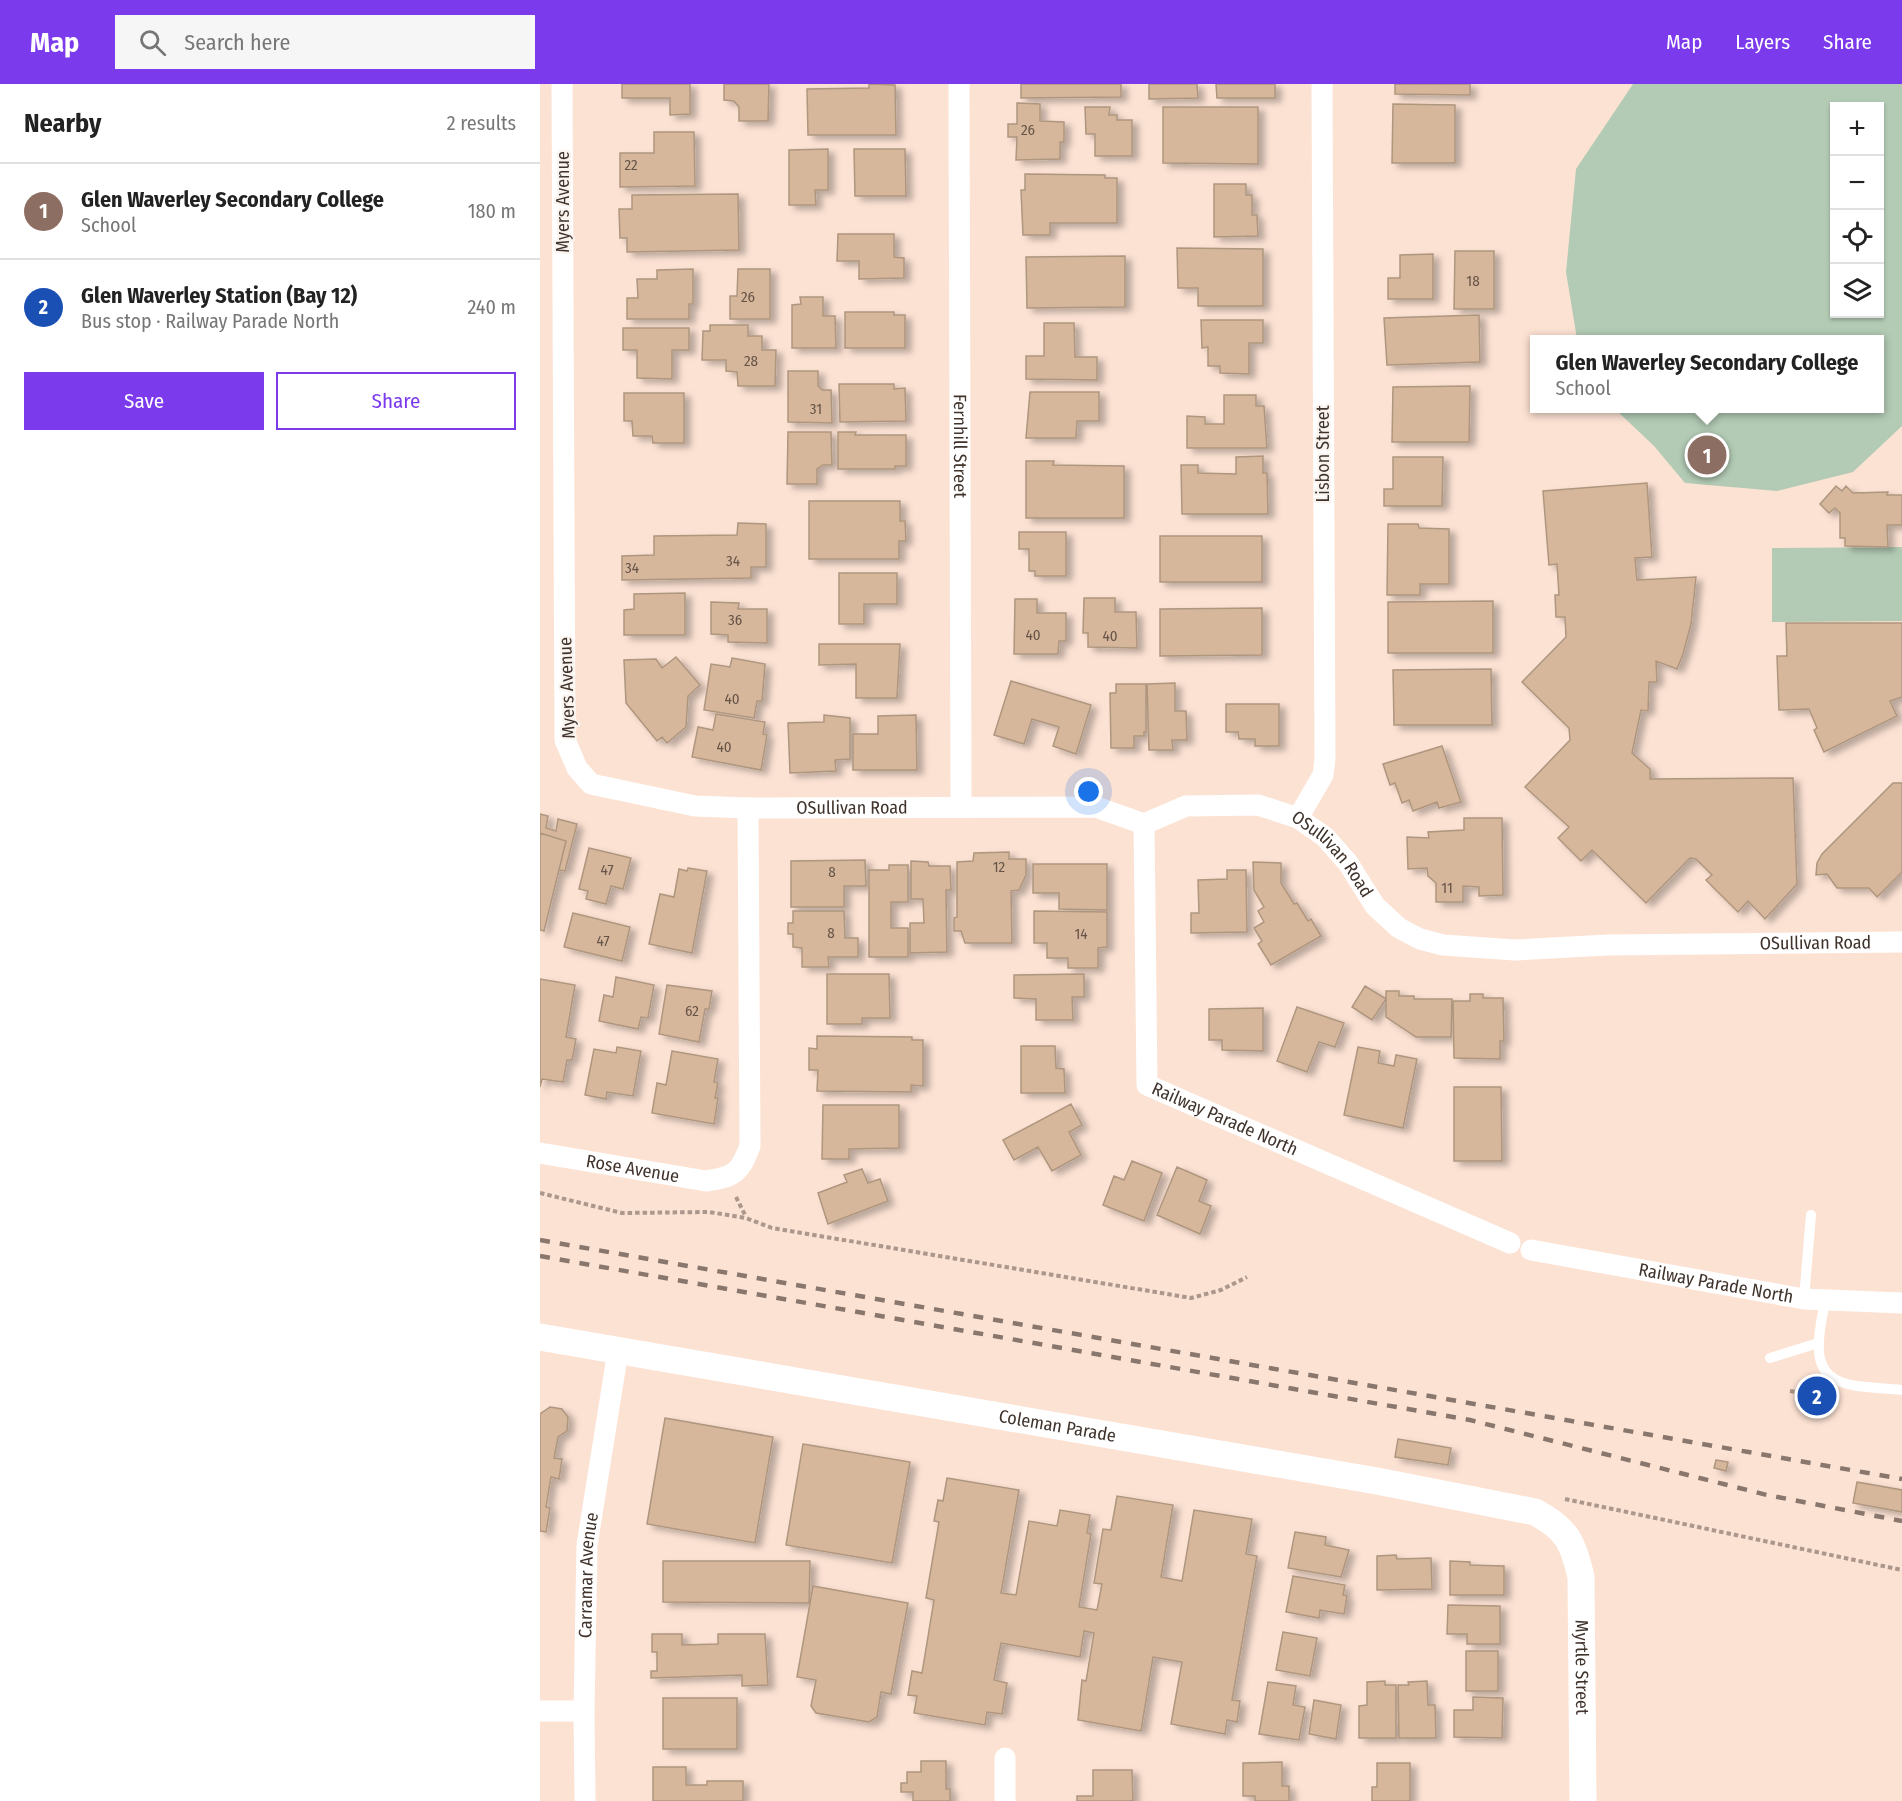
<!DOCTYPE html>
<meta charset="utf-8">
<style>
:root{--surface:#fff;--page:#f6f6f6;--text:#222;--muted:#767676;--line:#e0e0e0;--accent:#7c3aed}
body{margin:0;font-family:"Fira Sans Condensed",sans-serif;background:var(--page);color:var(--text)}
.controls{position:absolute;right:18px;top:18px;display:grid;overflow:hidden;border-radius:0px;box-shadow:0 2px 4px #0004}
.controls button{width:54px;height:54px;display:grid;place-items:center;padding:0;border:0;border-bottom:2px solid var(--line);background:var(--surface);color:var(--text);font:30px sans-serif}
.you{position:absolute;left:549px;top:708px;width:21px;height:21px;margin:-15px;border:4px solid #fff;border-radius:50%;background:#1a73e8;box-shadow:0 0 0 9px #1a73e833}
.badge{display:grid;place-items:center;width:39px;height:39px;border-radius:50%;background:var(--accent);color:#fff;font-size:20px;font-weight:700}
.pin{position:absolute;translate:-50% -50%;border:3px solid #fff;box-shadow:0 2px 6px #0006}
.popup{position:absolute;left:990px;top:251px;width:354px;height:78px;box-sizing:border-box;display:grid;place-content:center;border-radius:0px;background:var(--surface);filter:drop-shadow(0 2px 4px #0005);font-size:20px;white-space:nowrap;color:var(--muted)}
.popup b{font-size:22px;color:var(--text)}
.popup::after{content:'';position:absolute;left:50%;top:100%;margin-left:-12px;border:12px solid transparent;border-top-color:var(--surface)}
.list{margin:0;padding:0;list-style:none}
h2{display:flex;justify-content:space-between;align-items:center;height:78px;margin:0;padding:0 24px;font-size:26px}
h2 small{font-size:20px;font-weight:400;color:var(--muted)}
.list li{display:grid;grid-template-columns:39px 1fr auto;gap:18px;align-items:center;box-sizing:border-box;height:96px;padding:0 24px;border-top:2px solid var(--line)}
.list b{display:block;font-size:22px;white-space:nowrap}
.list p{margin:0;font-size:20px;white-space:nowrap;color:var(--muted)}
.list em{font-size:20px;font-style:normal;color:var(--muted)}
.actions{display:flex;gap:12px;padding:18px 24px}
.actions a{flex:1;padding:14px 0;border:2px solid var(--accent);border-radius:0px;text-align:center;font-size:21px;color:var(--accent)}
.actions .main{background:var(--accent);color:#fff}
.icon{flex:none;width:33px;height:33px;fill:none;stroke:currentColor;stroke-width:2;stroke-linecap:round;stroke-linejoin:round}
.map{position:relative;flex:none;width:1362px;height:1717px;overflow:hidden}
header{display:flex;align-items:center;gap:36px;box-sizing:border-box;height:84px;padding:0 30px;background:var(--accent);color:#fff}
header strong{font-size:28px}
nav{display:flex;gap:33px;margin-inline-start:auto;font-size:21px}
.search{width:420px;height:54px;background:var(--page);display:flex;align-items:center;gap:15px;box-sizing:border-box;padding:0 21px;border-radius:0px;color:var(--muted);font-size:22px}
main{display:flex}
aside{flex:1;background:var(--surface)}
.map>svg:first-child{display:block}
</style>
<header>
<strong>Map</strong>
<div class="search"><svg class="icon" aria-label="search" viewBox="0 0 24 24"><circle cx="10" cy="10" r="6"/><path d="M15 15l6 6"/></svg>Search here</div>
<nav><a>Map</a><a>Layers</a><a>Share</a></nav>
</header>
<main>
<aside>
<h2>Nearby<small>2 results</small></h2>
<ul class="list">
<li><span class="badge" style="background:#8d6e63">1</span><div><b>Glen Waverley Secondary College</b><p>School</p></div><em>180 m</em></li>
<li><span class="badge" style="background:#1a4fb4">2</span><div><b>Glen Waverley Station (Bay 12)</b><p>Bus stop · Railway Parade North</p></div><em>240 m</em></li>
</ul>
<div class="actions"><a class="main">Save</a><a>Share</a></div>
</aside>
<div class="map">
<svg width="1362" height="1717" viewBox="0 0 1362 1717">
<defs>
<filter id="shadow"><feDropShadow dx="6" dy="4" stdDeviation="3" flood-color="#0004"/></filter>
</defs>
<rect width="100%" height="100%" fill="#fce2d3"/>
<path fill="#b3cbb5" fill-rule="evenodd" d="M1093,0h269v342l-49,46 -76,19 -92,-8 -31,-37 -38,-36 264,-2v-68l-303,-1 -11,-67 10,-103zM1294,22h46v208h-46z
M1362,463v74l-130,1v-74z"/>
<path fill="#d6b79b" stroke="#af967f" stroke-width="1.5" filter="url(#shadow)" d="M82,0h68v30l-20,1v-17h-48z
M184,0h45l-1,37h-29v-14l-5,-6 -10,-1z
M329,0l26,1 1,50h-88l-1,-46 62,-1z
M481,0h100v13l-100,1z
M609,0h48l1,14 -49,1z
M676,0h59v14h-58z
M855,0h75v11l-75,-1z
M477,19l23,1v17l24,1v20h-4v17l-44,1 1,-23h-9v-13h9z
M853,20l62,1v58h-63z
M545,23h25l-1,8h8v5h15v36h-37v-22h-9z
M623,23h95v57l-95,-1z
M114,48h40l1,54 -75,1v-34h34z
M288,65v41h-13l1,15h-27v-55z
M314,65h51l1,47h-51z
M485,90l80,1v3h12v45h-67v12h-27l-2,-45h4z
M674,100h32v11h6v20h5l1,21 -44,1z
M198,110l1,56 -112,2v-14h-7l-1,-29h13v-14z
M298,150h56v23l10,1v20l-45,1v-18h-22z
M637,164l86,1v57h-65v-18h-20z
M915,167h39v58h-40z
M893,170v45h-45v-21h12v-23z
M585,172v51l-98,1 -1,-51z
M153,185v35h-4v15h-62v-21h11l-1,-19h20v-9z
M198,185h32v50h-40v-23h7z
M260,213h23v19h12l1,32h-44v-43l9,-1z
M305,228h49v3h11v33h-60z
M939,231l1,47 -93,3 -3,-47z
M661,236h62v23h-14v31l-29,-1v-7h-12v-19l-6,1z
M504,239h30l1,34h22v23l-71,-1v-23h18z
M170,241h38v11h14v14h14l-1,36h-37l-1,-14 -11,-1v-11h-24l1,-29h7z
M83,244h66v22h-17v29l-35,-1v-28h-14z
M248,287h30v15l4,4h9l1,33 -44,-1z
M299,300h55v5l11,-1 1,33 -66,1z
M930,302l-1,56h-77l1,-55z
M490,308h69v29h-22l-1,17h-50z
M84,309h60v50h-31l-1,-7h-19l-1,-15h-8z
M684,311h32v11h8l3,42h-80v-32l18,1v7h19z
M248,348h43l1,33h-9l-6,4v15h-30z
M298,348h18l-1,3h51v31h-11v3h-57z
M723,372v17h4l1,41h-86l-1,-49h17v8l38,1v-17z
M853,373h50l-1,49h-58v-17h9z
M486,377h28l-1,4 71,1v52h-98z
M1107,399l5,74 -17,1 2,22 59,-3 -5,47 -8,30 -6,15 -21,-8 1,21h-8l-1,29 -7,-1 -9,43 18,16v10l143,-1 4,106 -32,35 -17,-18 -10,11 -32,-32 6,-5 -16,-16 -6,-1 -44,45 -54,-53 -11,11 -23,-23 11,-11 -44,-40 45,-47 -1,-12 -47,-46 44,-45 -1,-20h-9l-1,-22h4l-2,-31 -8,1 -6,-74z
M1296,402l6,5 4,-5 7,7 35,-1 -1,3h15v30h-15l1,22 -43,-1v-8h-5v-25l-5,-5 -6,5 -9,-9z
M269,417h91v20h5l1,20h-7v18h-90z
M198,439l28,1v43h-15v11l-129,2v-24l32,-1v-19l83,-1z
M848,440h30l1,4 30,1v55h-29v11h-33z
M479,448h47v44h-31v-5h-6v-22h-10z
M620,452h102v46h-102z
M299,489h58v31h-33v20h-25z
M145,509v42h-61v-25l10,-1v-15z
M544,514h31v14h21l1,36 -49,-1v-14h-5z
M475,515h22v14h29v28h-7l-1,13h-44z
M953,517v52h-105v-51z
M171,518l28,1 -1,6h29v34l-39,-1v-7l-17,-1z
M722,524v47l-102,1v-47z
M1246,539h116v74l-12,4 7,15 -73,36 -10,-22 3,-2 -8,-19 -30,1 -2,-54h10z
M279,560h81l-3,54h-41v-34l-37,1z
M136,573l24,28 -12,11 -2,31 -19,16 -5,-6 -5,4 -31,-38 -2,-43 32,-1 6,9z
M192,574l33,6 -3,37h-5l-3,17 -50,-8 7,-46 19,3z
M951,585l1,56h-98l-1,-55z
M471,597l80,24 -15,49 -23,-8 6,-19 -27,-8 -8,25 -30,-9z
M635,599v28h11l1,29h-15l1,10h-24l-2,-66z
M576,600h30v48h-2v4h-10v12h-23l-1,-55h6z
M686,620h53v42h-24v-7h-16l-1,-7h-12z
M176,630l49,8 -2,12 4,1 -6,35 -69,-13 6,-30 15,3z
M284,631l26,3v41l-15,1 1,11 -46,2 -2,-50 36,-1z
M376,631l1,55h-64v-36h25v-18z
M902,662l19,56 -22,6 -2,-6 -24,9 -4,-11 -7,3 -7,-20 -5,2 -7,-21z
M1353,699h9v89l-25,25 -8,-9h-32l-10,-14 -11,1 1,-12 5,-9z
M0,730l8,2 -2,12 10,3 2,-12 19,5 -12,47 -6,-1 7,-29 -26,-8z
M924,734h38l1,77 -24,1v-9l-16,-1v16h-27v-19l-8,-7 -1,-8 -19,1 -1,-32 22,1 -1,-6 36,-2z
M0,749l26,8 -22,90 -4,-1z
M49,764l42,10 -8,31 -12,-3 -5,18 -20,-5 2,-8 -9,-2z
M469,768v7h17v16l-7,15 -8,1 1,52h-47l-4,-12h-7v-13l3,-1v-55l16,-1 1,-8z
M325,776l1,26h-22v21h-53v-46z
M371,777l17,1 1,4h21l1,24h-5l1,62 -37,1v-30h14l-1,-24h-12z
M713,778l28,1v20l13,21 3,-1 11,18 3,-2 10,17 -50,29 -13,-21 4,-3 -8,-13 10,-6 -6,-11 6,-4 -10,-17z
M493,780h74v46l-48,-1v-16h-26z
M349,781h19v37h-17v26h17v29h-39v-87h20z
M148,784l19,3 -15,82 -43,-9 11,-50 14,3 5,-28 8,2z
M687,786h19l1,62 -56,1v-20h8l-1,-33 29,-1z
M253,827h51l1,27h13v19h-30l1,10h-27v-19l-9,-1v-13h-5v-11h5z
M494,827l73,1v35l-9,1v20h-30v-10h-21v-15h-13z
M33,829l57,14 -8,34 -58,-14z
M287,890h62l1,44h-28v6h-35z
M544,890v23h-12l1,23h-37v-21l-22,-1v-23z
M76,893l38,8 -6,33 -7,-1 -3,12 -39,-8 5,-26 9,2z
M0,895l35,6 -9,52 10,2 -4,21h-5l-4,22 -21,-3 -2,8z
M127,901l45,6 -3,18h-4l-6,33 -40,-8z
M825,902l21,13 -14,21 -20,-13z
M846,907h13v5h15v3h38l-1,38h-35l-30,-20z
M930,910h13v4h20l1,43h-4v18l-46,-1 -1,-57h17z
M757,923l47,16 -9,24 -16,-5 -12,30 -30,-11z
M723,924v43l-41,-1v-10h-13v-31z
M277,952l95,1v3h11v46l-12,-1v7l-94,-1 1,-21h-9v-22l8,1z
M481,962h34l1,22 8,1 1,24h-44z
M77,963l24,4 -8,45 -26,-4 -1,7 -21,-4 9,-46 22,4z
M818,963l22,4 -2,12 16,3 2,-11 21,4 -14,69 -59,-13z
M132,967l46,8 -4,23 4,1 -3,15h3l-4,26 -62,-11 5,-30 9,2z
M914,1003h47l1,74h-48z
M531,1020l11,21 -13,7 12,23 -29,16 -14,-24 -24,13 -11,-20z
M283,1021h76v43l-50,1v10h-27z
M592,1077l30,12 -18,48 -41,-16 11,-29 10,4z
M637,1083l30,13 -8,21 12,5 -11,28 -43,-19z
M322,1085l6,14 12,-4 8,22 -60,23 -10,-31 29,-11 -3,-7z
M10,1323l12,2 6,8 -1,14 -9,6 -4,21 8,1 -3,20 -8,-2 -5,30 4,1 -4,24 -6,-1v-117z
M125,1334l108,19 -18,106 -108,-19z
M858,1355l53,9 -3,17 -53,-8z
M263,1360l107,18 -18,101 -106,-18z
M1176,1376l12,2 -2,9 -12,-3z
M407,1394l72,12 -18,103 15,2 13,-74 28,5 3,-16 30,5 -3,18 4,1 -12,73 18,3 5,-26 -8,-1 9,-54 8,1 6,-34 56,9 -12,72 21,4 12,-71 58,9 -6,35 11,2 -25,144 8,1 -3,21 -10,-2 -2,14 -54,-10 11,-62 -29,-5 -12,74 -63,-11 4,-40 4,1 8,-48 -10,-2 -4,26 -79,-14 -7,37 13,3 -5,31 -15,-2 -2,13 -71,-12 3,-17 -9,-1 4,-24 10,2 12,-73 -8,-2 13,-76 -5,-1 4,-21 5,1z
M1317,1398l45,8v22l-49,-9z
M755,1448l31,5 -1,8 24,5 -8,27 -53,-9z
M856,1471l1,4 34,-1 1,31 -55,1v-34z
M123,1477h147l-1,42 -146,-1z
M910,1477l20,1v3l34,1v29h-54z
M753,1492l52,9 -2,10 4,1 -3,18 -24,-4 -1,8 -33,-6z
M273,1502l95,17 -17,91 -10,-2 -4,25 -8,5 -53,-9 -5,-7 5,-26 -19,-3z
M908,1521l52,1v38h-33v-10h-20z
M743,1548l34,6 -7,38 -34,-6z
M112,1550h30v11l36,-1v-10h47l3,51 -26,1v-11l-91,3v-7h6v-19h-5z
M926,1567h32v40h-32z
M845,1597v4h11v53h-37v-32l8,-1v-23z
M887,1597l1,24h7l1,33h-37l-1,-53h11l-1,-3z
M728,1598l28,4 -3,19 12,2 -6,33 -40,-6z
M933,1613l30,1 -1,40 -48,-1v-27h19z
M123,1614h74v51h-74z
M774,1616l27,5 -5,34 -27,-5z
M381,1677h25v28h4v12h-37v-9h-12v-9h6v-11h14z
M742,1678v24h7v15h-34v-5h-12v-33z
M837,1679h33v38h-38v-14h5z
M113,1683h33v18h21v-4h36v20h-90z
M553,1686h39l1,31h-56v-5h16z"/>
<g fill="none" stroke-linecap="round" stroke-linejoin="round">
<path stroke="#ac978c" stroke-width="4" stroke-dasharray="4.5 3" stroke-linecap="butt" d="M0,1109l82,20 87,-1 37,6 26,10 419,70 30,-8 26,-13
M196,1113l10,20
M1250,1307l40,7
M1025,1415l337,71"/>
<path stroke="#fff" stroke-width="10" d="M1264,1215l7,-84
M1285,1217c-2,13 -6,28 -6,41 -4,52 48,43 83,48
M1230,1274l48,-15"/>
<g stroke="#fff" stroke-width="21">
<path id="s1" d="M419,0l2,723"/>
<path id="s2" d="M208,724l348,-1 48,17 42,-18 72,-1 40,13 27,19 23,26 27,43 24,22 21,11 23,6 72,5 92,-5 295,-3"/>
<path d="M758,734l25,-43 2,-16 -3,-675"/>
<path id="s3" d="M604,740l3,261 363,158"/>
<path id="s4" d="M0,1069l166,28c28,-4 34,-8 44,-35l-2,-338 -53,-2 -104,-22 -14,-16 -12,-28 -3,-656"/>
<path id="s5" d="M991,1166l273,49 98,4"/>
<path d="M0,1627h44"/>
<path d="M465,1674v43"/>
<path id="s6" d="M45,1717l-1,-90 3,-166 31,-194"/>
</g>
<path stroke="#fff" stroke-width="27" id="s7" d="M0,1253l837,144 158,31c32,17 38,30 46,65l2,224"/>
<path stroke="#89776d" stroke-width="4.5" stroke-dasharray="10 10" stroke-linecap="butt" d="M0,1156l1362,239
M0,1172l930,164 297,75 135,26"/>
</g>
<g text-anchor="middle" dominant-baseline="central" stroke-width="4.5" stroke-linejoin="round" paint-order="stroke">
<g font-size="15" fill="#665448">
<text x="488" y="46">26</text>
<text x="91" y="81">22</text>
<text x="933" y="197">18</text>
<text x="208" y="213">26</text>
<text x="211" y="277">28</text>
<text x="276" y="325">31</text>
<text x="193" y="477">34</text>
<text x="92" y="484">34</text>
<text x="195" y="536">36</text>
<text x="493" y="551">40</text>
<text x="570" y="552">40</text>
<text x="192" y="615">40</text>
<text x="184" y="663">40</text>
<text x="459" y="783">12</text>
<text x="67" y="786">47</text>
<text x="292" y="788">8</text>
<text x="907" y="804">11</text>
<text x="291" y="849">8</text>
<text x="541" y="850">14</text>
<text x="63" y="857">47</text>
<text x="152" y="927">62</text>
</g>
<g font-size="18" fill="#40332c" stroke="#faf4f0">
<text transform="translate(23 118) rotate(-90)">Myers Avenue</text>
<text stroke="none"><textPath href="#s1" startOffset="362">Fernhill Street</textPath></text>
<text transform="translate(783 370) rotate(-90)">Lisbon Street</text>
<text transform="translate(27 604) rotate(-92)">Myers Avenue</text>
<text stroke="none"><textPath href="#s2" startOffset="104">OSullivan Road</textPath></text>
<text stroke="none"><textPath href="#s2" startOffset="609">OSullivan Road</textPath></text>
<text stroke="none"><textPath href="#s2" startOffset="1130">OSullivan Road</textPath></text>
<text stroke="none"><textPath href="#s3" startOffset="346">Railway Parade North</textPath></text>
<text stroke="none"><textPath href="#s4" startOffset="94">Rose Avenue</textPath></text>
<text stroke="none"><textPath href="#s5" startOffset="188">Railway Parade North</textPath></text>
<text stroke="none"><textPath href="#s7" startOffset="525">Coleman Parade</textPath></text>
<text stroke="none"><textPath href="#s6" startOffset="226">Carramar Avenue</textPath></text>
<text stroke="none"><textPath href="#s7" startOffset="1184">Myrtle Street</textPath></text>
</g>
</g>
</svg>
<div class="controls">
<button>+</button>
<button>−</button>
<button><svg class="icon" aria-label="locate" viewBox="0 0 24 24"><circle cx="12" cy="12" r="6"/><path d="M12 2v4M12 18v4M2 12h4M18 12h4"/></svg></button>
<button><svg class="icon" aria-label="layers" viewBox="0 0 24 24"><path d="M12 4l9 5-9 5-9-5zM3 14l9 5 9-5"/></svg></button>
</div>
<div class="you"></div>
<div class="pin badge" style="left:1167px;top:371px;background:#8d6e63">1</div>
<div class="popup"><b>Glen Waverley Secondary College</b>School</div>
<div class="pin badge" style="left:1277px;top:1312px;background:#1a4fb4">2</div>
</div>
</main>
